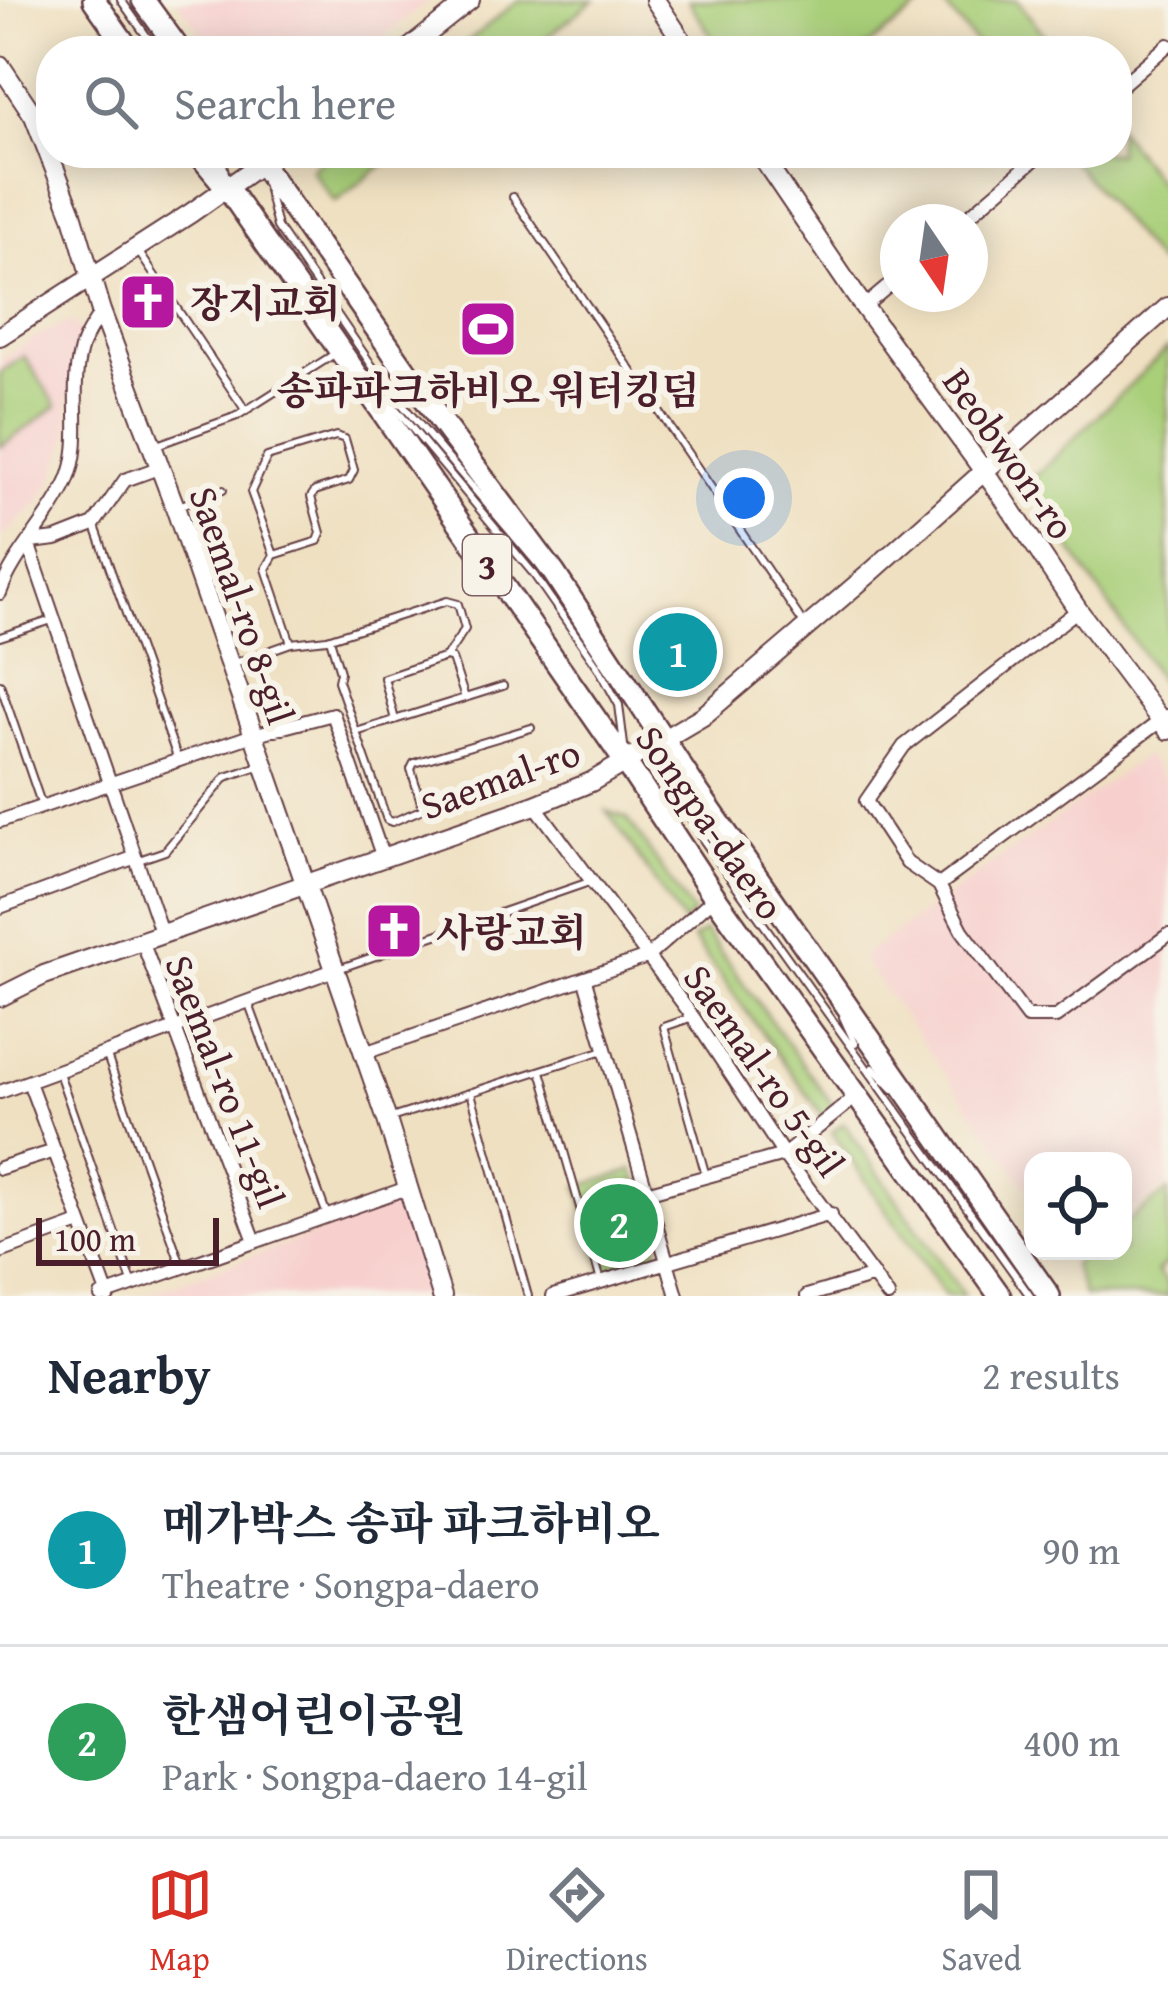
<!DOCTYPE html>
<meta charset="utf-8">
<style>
:root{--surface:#fff;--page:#f6f6f7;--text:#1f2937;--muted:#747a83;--line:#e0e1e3;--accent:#d93025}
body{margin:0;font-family:"Gentium Book Plus","Noto Serif KR",serif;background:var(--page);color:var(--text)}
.controls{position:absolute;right:36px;bottom:36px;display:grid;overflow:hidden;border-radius:24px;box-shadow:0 6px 30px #0003}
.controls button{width:108px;height:108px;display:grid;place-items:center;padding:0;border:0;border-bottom:3px solid var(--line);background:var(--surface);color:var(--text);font:60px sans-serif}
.compass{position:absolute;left:880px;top:204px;width:108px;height:108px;border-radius:50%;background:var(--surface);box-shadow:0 6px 30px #0003;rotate:167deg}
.scale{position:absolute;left:36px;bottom:30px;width:183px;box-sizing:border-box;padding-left:12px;border:6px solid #4a1f2b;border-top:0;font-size:33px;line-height:42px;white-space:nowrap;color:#4a1f2b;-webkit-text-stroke:9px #f7f3e8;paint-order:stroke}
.you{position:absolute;left:744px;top:498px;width:42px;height:42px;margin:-30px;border:9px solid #fff;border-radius:50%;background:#1a73e8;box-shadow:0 0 0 18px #1a73e833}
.badge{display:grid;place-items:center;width:78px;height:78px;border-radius:50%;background:var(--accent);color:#fff;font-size:39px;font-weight:700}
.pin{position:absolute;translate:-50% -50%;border:6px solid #fff;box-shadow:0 3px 12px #0006}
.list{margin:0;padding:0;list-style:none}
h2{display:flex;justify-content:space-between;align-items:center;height:156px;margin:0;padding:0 48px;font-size:51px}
h2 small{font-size:39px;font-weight:400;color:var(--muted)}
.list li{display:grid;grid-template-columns:78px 1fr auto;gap:36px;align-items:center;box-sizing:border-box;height:192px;padding:0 48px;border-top:3px solid var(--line)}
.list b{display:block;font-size:45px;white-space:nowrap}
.list p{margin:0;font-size:39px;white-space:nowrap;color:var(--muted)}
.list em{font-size:39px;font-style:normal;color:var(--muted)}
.icon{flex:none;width:66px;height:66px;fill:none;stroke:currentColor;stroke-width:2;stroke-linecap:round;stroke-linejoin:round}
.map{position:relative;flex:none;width:1168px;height:1296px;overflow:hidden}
.search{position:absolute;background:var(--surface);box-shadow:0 6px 30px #0003;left:36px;right:36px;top:36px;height:132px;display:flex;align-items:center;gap:30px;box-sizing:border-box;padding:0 42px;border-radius:48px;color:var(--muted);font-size:45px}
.sheet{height:540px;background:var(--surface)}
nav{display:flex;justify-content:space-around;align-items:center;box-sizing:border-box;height:168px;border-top:3px solid var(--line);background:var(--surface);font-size:33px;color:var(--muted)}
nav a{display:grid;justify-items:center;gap:6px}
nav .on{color:var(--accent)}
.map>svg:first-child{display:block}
</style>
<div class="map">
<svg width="1168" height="1296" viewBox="0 0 1168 1296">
<rect width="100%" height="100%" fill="#f7f3e8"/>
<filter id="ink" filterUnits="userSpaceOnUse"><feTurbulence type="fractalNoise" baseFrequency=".00833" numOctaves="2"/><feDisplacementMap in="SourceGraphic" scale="24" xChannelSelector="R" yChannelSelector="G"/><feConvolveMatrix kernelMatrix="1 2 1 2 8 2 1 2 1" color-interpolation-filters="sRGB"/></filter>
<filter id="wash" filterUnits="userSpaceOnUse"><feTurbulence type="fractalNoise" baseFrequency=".004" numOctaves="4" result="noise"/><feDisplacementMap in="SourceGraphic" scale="48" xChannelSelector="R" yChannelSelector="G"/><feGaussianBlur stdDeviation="2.7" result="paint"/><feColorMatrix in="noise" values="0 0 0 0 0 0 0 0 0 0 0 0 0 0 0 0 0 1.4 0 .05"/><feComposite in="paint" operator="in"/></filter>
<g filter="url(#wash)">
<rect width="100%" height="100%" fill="#efe0c1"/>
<path fill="#f7d0ce" d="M177,0h253l-64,51h-151z
M71,321l11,12 -8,22 -6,45 1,36 -13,37 -17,30 -39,36v-178l37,-25z
M1146,755l22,30v400l-45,33v-57h-90v35l-172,-239z
M405,1201l11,28 7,67h-280z"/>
<path fill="#a9cf79" stroke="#7a7752" stroke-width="3" d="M519,0h75l-65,51h-73z
M688,0h242l-69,51h-140z
M940,0h77l40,51h-75z
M1117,128l51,66v62l-10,8 -92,-111h51z
M331,153h67l-63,49 -24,-33z
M1168,348v344l-141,-208z
M24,356l33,50 -57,41v-74z
M607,811l20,7 66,96 -10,9z
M705,931l130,177 -11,9 -131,-178z
M844,1123l120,173h-19l-113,-164z
M634,1170l27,89 -57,17 -26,-89z
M1168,1191v71l-11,9 11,14v11h-84l-11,-31 15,-14h35v-26z"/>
</g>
<g filter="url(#ink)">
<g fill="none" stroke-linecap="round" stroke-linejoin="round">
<g stroke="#633c42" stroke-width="10">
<path id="lane" d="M121,0l36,51
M221,153l4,20
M267,186l10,41 107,156 152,179
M513,197l291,427
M138,251l108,160
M380,390l152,182 66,95 21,38 5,40
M157,445l80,-29 99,-63
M178,506l45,-16
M95,526l83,234
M274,555l44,-14 3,-8 -10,-36 4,-6 34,-11 5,-10 -9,-31 -9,-3 -69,21 -16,35 23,63 -8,14 25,74
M0,637l52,-17
M330,639l10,33 -2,9 49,139 5,2 31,-13 -12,-40 3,-6 117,-35
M232,664l59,-21 36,-4 120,-38 11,3 7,25 -19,28
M0,684l42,122
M395,720l-11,-42 62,-21 6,2 13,39
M356,732l147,-46
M673,770l8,32 23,39 326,455
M136,861l29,-10 61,-74 33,-11
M338,969l254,-88
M249,1004l78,211
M843,1017l12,26
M690,1018l-26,9 42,149
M107,1056l74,209
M873,1068l20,21
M541,1071l60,210
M59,1073l73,209
M471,1093l57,203
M391,1118l213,-68"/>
</g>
<g stroke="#633c42" stroke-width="16">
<path id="street" d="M1117,89l51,-44
M962,222l80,-69
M866,305l32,-27
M31,542l25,-3 38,-15 31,-44 36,-13
M29,546l133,389
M0,593c14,-40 49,-71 67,-111 18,-40 2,-87 13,-129 3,-15 13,-28 21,-41
M535,805l158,212 91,138 104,141
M0,821l253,-86 80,-21 49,141
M939,885l-32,-22 -41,-62 38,-55 174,-136
M939,885l23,45 65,87h29l112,-82
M939,885l228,-169
M0,907l133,-49
M142,941l113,300
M585,980l92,316
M364,1053l283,-96 68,-60
M29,1082l79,214
M0,1092l334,-122
M0,1168l55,-17
M646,1193l138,-38 74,-60
M0,1252l80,-29
M101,1296l309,-109
M553,1296l278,-82
M807,1296l67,-20"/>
</g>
<g stroke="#633c42" stroke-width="22">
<path id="secondary" d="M655,0l34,51
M406,51l64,-51
M0,65l34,51 38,97 29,98 74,196 212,613 55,176
M759,153l97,143 146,200 76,114 90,120
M0,336l191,-123 85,-60
M0,997l44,-22 491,-170 56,-23 112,-66 166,-142 299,-267"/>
</g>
<g stroke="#633c42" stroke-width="26">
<path id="primary" d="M94,0l36,51
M143,0l37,51
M198,153l30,36 398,574 89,134 285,399
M254,153l188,270 112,150 143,218 352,505"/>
</g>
<use href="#lane" stroke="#fff" stroke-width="6"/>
<use href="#street" stroke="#fff" stroke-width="12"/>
<use href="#secondary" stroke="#fff" stroke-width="18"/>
<use href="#primary" stroke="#fff" stroke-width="21"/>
</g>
</g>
<defs>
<g id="church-square" transform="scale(3)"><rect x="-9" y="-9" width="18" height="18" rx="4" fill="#b5179e" stroke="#f7f3e8"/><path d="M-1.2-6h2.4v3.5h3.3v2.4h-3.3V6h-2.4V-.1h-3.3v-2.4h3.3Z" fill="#fff"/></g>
<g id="stadium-square" transform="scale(3)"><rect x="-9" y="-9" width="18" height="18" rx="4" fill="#b5179e" stroke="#f7f3e8"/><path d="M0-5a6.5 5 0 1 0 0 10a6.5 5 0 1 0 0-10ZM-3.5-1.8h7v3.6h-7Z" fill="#fff"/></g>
</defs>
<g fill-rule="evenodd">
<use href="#church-square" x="148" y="302"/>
<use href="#stadium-square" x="488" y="329"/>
<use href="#church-square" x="394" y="931"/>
</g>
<g text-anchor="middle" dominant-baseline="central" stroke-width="12" stroke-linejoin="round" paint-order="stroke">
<rect fill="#f7f3e8" stroke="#7e5f64" stroke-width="3" x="463" y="535" width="48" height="60" rx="9"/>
<g font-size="36" font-weight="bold" fill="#4a1f2b">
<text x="487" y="565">3</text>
</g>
<g font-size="39" font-weight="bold" fill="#4a1f2b" stroke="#f7f3e8" text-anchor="start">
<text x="190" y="302">장지교회</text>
<text x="488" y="389" text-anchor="middle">송파파크하비오 워터킹덤</text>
<text x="436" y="931">사랑교회</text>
</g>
<g font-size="39" fill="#4a1f2b" stroke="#f7f3e8">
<text transform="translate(1010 453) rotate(55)">Beobwon-ro</text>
<text transform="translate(243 605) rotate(71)">Saemal-ro 8-gil</text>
<text transform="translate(500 778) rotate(-20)">Saemal-ro</text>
<text transform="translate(711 822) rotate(55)">Songpa-daero</text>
<text transform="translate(765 1070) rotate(55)">Saemal-ro 5-gil</text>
<text transform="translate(226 1081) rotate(69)">Saemal-ro 11-gil</text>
</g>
</g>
</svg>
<div class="controls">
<button><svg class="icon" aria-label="locate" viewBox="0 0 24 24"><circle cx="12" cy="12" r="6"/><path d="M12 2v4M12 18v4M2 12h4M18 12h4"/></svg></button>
</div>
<svg class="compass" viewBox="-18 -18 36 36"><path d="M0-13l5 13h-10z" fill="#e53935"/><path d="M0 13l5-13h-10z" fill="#747a83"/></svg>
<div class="scale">100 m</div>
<div class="you"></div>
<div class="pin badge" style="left:678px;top:652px;background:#0f9aa8">1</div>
<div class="pin badge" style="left:619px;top:1223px;background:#2e9e5b">2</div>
<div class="search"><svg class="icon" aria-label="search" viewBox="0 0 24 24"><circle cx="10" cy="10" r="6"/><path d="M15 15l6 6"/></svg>Search here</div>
</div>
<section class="sheet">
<h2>Nearby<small>2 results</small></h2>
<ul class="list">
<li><span class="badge" style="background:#0f9aa8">1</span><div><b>메가박스 송파 파크하비오</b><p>Theatre · Songpa-daero</p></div><em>90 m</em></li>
<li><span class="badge" style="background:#2e9e5b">2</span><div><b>한샘어린이공원</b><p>Park · Songpa-daero 14-gil</p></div><em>400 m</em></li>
</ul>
</section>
<nav>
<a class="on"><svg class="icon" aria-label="map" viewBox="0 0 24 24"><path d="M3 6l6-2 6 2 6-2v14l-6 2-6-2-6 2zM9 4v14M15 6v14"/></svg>Map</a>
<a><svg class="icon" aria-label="directions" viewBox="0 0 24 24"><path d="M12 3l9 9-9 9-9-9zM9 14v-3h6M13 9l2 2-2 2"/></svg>Directions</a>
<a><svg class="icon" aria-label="saved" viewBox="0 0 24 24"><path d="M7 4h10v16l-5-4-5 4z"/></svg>Saved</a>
</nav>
